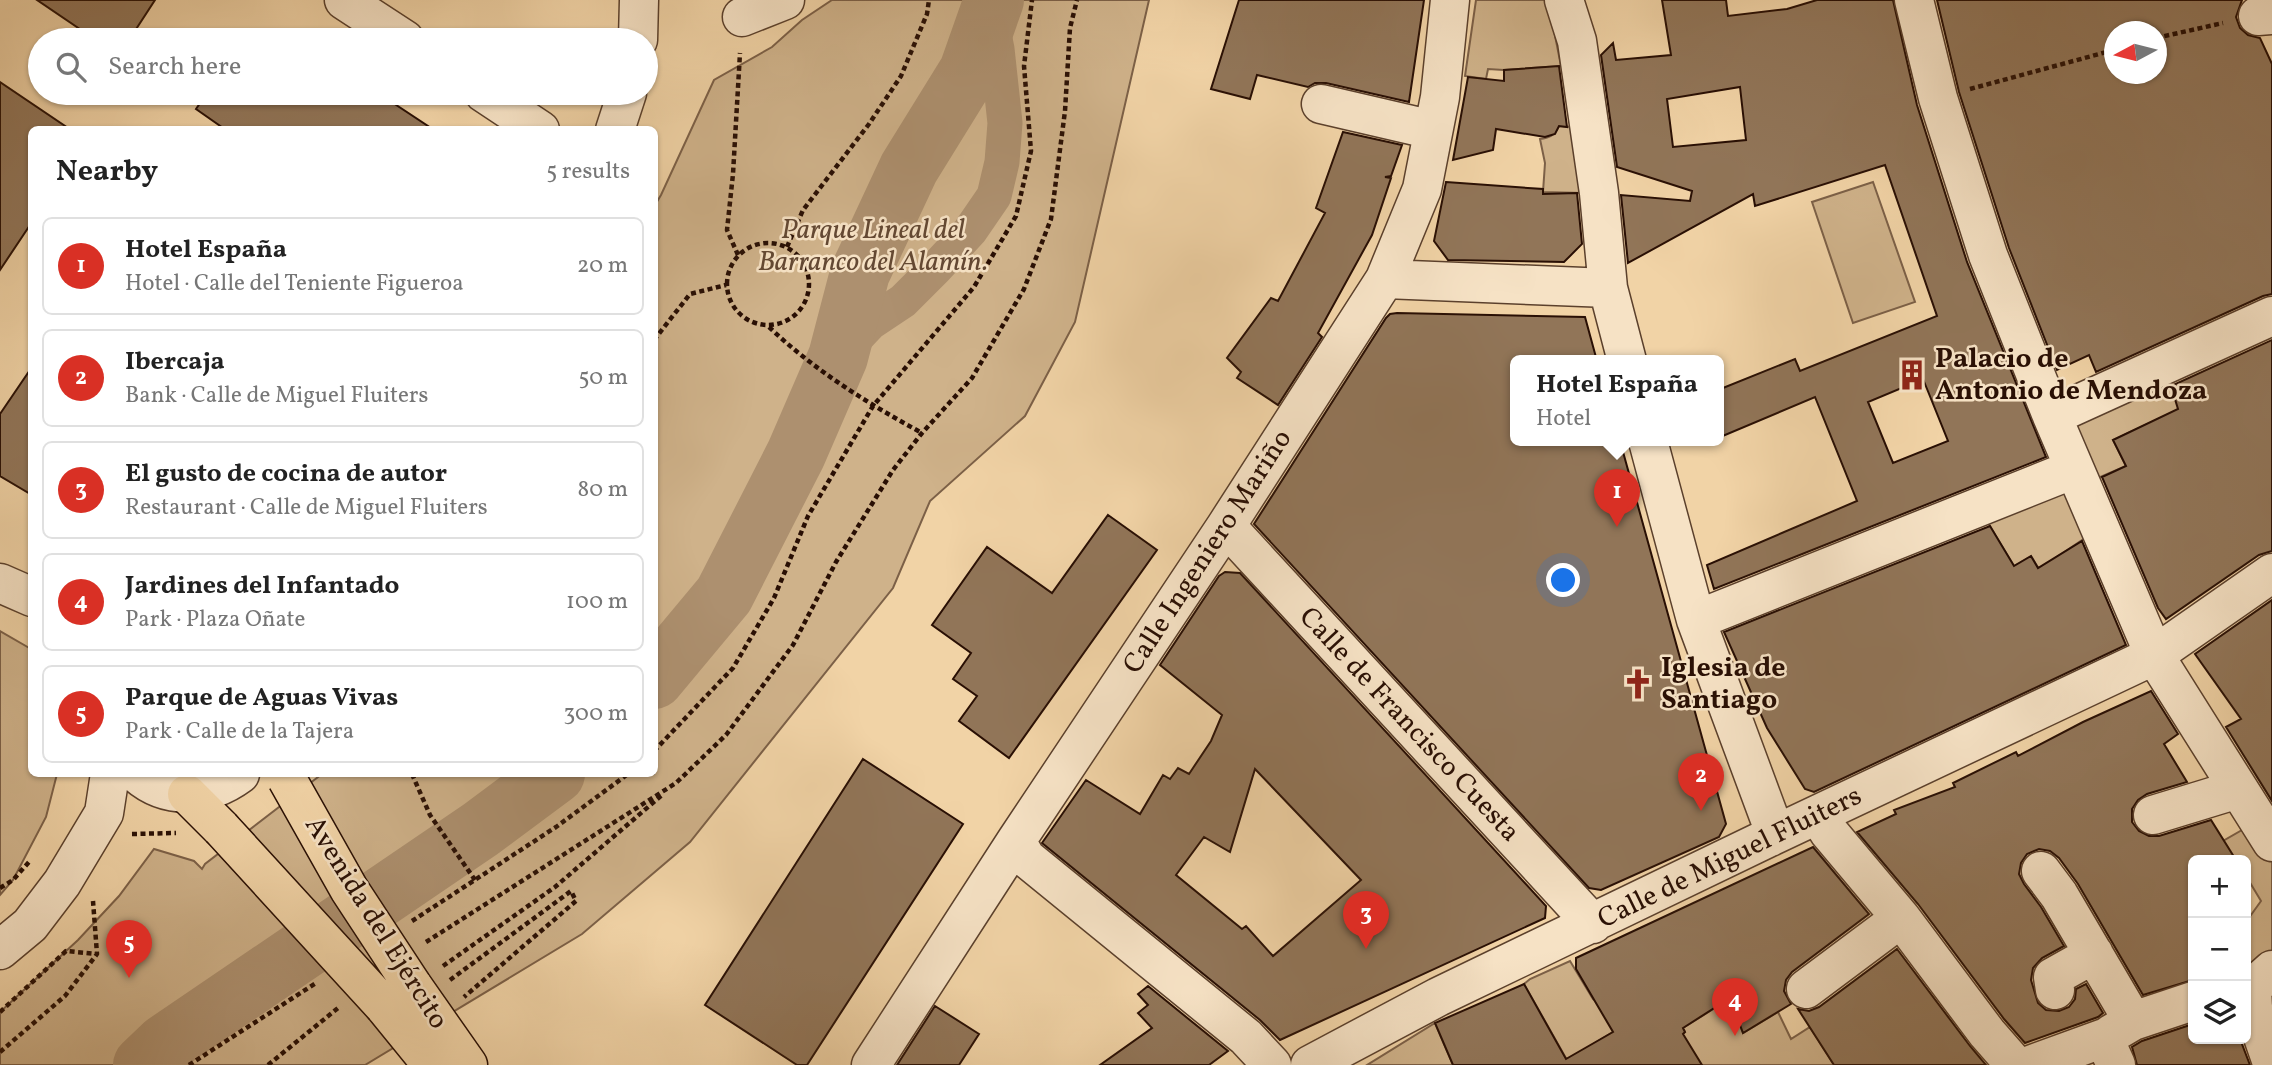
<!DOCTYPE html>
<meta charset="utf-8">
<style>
:root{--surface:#fff;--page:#f2f2f2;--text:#222;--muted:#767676;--line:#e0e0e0;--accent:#d93025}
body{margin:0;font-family:Vollkorn,serif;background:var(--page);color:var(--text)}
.controls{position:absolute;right:21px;bottom:21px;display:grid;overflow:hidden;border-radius:10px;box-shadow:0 2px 5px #0004}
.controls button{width:63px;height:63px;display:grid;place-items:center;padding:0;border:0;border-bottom:2px solid var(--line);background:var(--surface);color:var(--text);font:35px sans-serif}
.compass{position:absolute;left:2104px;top:21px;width:63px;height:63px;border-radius:50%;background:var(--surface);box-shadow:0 2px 5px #0004;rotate:263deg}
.you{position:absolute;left:1564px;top:581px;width:24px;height:24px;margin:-18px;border:5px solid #fff;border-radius:50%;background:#1a73e8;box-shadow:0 0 0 10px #1a73e833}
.badge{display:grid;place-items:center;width:46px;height:46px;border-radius:50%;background:var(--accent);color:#fff;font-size:23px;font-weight:700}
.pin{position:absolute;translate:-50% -58px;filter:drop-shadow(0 2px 4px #0008)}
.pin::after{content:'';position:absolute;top:37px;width:24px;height:21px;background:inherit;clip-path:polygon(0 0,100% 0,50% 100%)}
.popup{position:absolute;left:1510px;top:355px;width:214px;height:91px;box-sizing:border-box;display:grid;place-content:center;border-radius:10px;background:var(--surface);filter:drop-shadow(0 2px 5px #0005);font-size:23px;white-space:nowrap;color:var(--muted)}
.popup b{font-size:26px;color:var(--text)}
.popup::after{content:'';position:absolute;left:50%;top:100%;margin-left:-14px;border:14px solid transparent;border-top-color:var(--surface)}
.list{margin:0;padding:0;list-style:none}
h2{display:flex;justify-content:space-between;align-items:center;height:91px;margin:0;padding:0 28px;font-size:30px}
h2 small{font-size:23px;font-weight:400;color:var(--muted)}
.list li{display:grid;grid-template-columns:46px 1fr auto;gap:21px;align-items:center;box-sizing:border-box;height:98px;margin:0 14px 14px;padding:0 14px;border:2px solid var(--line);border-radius:10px}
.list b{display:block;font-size:26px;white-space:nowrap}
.list p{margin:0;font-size:23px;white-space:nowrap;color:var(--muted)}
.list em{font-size:23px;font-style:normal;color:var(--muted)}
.icon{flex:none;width:38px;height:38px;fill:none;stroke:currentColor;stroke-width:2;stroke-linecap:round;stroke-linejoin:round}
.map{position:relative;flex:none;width:2272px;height:1065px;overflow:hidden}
.search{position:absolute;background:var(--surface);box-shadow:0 2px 5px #0004;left:28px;top:28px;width:630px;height:77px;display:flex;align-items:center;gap:18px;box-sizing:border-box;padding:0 24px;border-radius:38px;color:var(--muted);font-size:26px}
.panel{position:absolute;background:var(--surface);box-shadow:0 2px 5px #0004;left:28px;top:126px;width:630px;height:651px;border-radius:10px}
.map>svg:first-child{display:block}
</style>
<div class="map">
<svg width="2272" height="1065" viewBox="0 0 2272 1065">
<rect width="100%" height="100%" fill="#f1d3a6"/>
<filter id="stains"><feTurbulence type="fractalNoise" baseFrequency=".00286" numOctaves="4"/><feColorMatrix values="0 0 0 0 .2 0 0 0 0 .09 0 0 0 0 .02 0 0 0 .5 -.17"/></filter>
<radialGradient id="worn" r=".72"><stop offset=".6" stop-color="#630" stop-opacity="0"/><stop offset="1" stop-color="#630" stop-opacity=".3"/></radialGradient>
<path fill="#cfb28a" stroke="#7c6047" stroke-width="2" d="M832,0h317l-74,322 -50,94 -95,85 -37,87 -203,254 -108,92 -217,131h-365v-53l78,-72 41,-44 35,-47 40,12 8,8 3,-5 117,-90h332l1,-569 6,-10 53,-115 58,-33 30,-27z
M1476,0h72l13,66 -57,4 -16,-1 -2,10 -21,-3z
M1559,126l13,1 11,66 -40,-1 2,-29 -5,-24c9,-1 14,-3 19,-13z
M1873,182l42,120 -62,21 -41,-121z
M2167,378l15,30 -69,32 13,26 -35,15 -24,-58z
M2064,486l21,52 -46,31 -8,-13 -17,10 -29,-48z
M0,631l31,18 1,125h25l-11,43 -33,63 -13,15z
M2249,826l23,32v98l-26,14v-48l15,-21 -15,-25v-16h-10l-1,-2 -9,2 -6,-13 3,-6z
M1570,961l23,38 36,23 -62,38 -43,-76 6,-5z
M1726,1001l11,15 6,17 35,-21 13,27 19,-12 24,38h-192l43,-33 -2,-4z
M1435,1023l18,42h-86z"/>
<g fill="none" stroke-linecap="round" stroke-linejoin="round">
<path stroke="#ad906f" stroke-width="35" d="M838,357l32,-34 33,-22 32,-32 35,-38 24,-35 8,-34 3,-39 -8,-74 -7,-34"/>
<path stroke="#ad906f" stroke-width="60" d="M654,679l70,-84 72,-141 42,-97 22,-84 49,-105 60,-97 25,-71
M143,1065l22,-21 316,-215 74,-55"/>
</g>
<path fill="#917558" stroke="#290f04" stroke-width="2" fill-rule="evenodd" d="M37,0h118l-26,40h-33z
M1239,0h185l-15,102 -83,-19h-11l-7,4 -51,-12 -7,24 -39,-10z
M1662,0h64l2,16 59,-7 30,-9h76l24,105 50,157 79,195 -332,132 -7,-24 150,-64 -42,-104 -97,41v-48l77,-31 5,12 137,-55 -52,-151 -130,41 -2,-12 -125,69 -7,-68 69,6 2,-10 -75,-24 -16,-112 12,-12 3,17 55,-5zM1740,87l6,53 -73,7 -6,-48zM1923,379l25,62 -55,22 -25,-61z
M1937,0h305l-6,17 4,11 8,7 12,3 12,26v230l-9,2 -167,76 -7,-17 -32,15 -48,-122 -50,-156zM2115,32h42v42h-42z
M1559,66l8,61 -8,-1 -4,8 -10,3 -49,-8 -3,21 -40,10 15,-83 36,4v-11z
M0,82l71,48h-39v92l-32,48z
M207,93h171l56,37h-208l-30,-21z
M1343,132l59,13 -11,31 -6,1 6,1 -19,57 -54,98 4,4 -44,68 -41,-27 4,-6 -14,-14 44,-60 7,3 47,-88 -9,-5z
M1446,182l97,7v5l34,-1 5,51 -18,18 -116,-2 -14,-19z
M1397,313l188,4 12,44h-81v80h104l106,383 -7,13 -118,53 -12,-2 -335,-364 132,-206 4,-4z
M2272,340v211l-13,4 -93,64 -8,-11 -56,-131 24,-11 -13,-26 65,-31 -7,-23z
M32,367v128l-32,-19v-62z
M1108,515l49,35 -148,208 -50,-37 18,-25 -24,-17 18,-26 -39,-28 55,-78 65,46z
M1990,526l24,40 17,-10 7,12 44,-27 44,104 -312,147 -9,-3 -38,-61 -43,-96z
M1225,572l15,1 306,333 -1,12 -265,122 -20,-20 -218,-177 44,-63 54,34 23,-39 7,4 8,-11 11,6 22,-33 11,-26 -62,-50 59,-89zM1255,769l106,111 -88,76 -27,-30 -4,3 -66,-54 28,-38 26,15z
M2272,600v201l-46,-74 15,-8 -46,-65z
M2151,691l27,43 -14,10 23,38 -40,12 -9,6 -6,9v13l7,9 10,5h10l52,-16 25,40h-43v120l-50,15 -65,-111 -19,-26 -9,-7 -11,-2 -12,5 -6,9 -2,11 5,10 17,23 23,39 -22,12 -9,10 -2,12 7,23 8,7 13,1 10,-4 6,-8 1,-10 10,-5 17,29 -5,4 -73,26 -21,-24 -86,-115 -61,-72 39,-18 -2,-4 61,-23 -2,-4 63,-31 2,4 65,-34z
M863,759l100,65 -156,241h-10l-92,-60z
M1813,847l56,67 -77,58 -6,8 -2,11 7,13 -48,29 -13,-35 -47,30 2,4 -2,2 19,31h-249l-18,-42 89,-39 42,75 47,-27 -37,-63v-11z
M1897,949l73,97 16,19h-152l-36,-56 11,2 10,-4z
M1148,986l80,65 -19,14h-109l52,-37 -14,-15 10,-8 -10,-11z
M935,1006l44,28 -20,31h-62z
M2193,1024v15h47l10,26h-113l-5,-18 10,-6z"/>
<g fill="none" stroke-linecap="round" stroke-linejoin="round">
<g stroke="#5b402c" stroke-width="41">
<path id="minor" d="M344,0l61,40
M1564,0l13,41 22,152 9,95 19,73
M1914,0l24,98 50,157 64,161 95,222 6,18 10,13 109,173
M2258,16l14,-1
M742,17l43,-17
M638,40l1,-40
M484,93l56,37
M1321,104l112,26
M615,130l12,-37
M1385,279l223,9
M2052,416l220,-100
M1648,441l48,179 76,205 -2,12
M1226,526l367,398
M0,583l32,14
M1696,620l378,-151
M137,774c31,27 72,23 103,0
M1824,812l4,19 73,87 86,115 28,32
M2153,815l85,-26
M1016,841l10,17 220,179 26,28
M2041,871l18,24 74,126
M0,950l30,-25 32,-42 42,-70 6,-39
M2272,970l-20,18 1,20 19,55
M1806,989l95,-71
M2055,990l-2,-13 41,-23
M2111,1034l22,-13 60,-20
M871,1065l145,-224 210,-315 159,-247 37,-90 18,-92 10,-97
M1310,1065l128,-68 332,-160 383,-181 119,-83
M2030,1065l74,-27 12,27"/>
</g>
<g stroke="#290f04" stroke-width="41">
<path id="major" d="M187,794l34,34
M412,985l56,80
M384,1006l48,59"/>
</g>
<path stroke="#290f04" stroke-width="4.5" stroke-dasharray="5 3.5" stroke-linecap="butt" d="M2156,38l67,-15
M1970,89l144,-39
M727 284a41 41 0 1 1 82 0a41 41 0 1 1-82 0Z
M787,247l16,-37 66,-86 32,-48 26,-62 2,-14
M738,255l-11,-25 6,-56 7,-121
M769,327c45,43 98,76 153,106
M654,340l36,-46 36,-9
M654,751l79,-83 41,-70 34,-82 65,-110 101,-119 42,-71 15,-65 -7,-85 8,-66
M412,774l18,41 45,65
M132,834l44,-1
M0,888l13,-8 16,-18
M412,921l144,-94 72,-53
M426,942l250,-159 50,-48 67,-90 43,-83 57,-92 29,-37 50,-55 52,-89 27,-70 14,-108 5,-83 7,-28
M443,966l112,-79 107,-92
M450,980l121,-89 5,10 -112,96
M0,1012l66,-61 31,3
M0,1052l65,-56 32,-42 -4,-53
M189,1065l127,-82
M268,1065l70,-57"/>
<use href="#minor" stroke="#f6e2c5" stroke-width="38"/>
<use href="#major" stroke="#f1d3a6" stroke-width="38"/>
<g stroke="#290f04" stroke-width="41" stroke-linecap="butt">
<path id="major-bridge" d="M287,779l62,110 63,96
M221,828l163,178"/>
</g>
<use href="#major-bridge" stroke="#f1d3a6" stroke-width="38"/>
</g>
<defs>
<g id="building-bare" transform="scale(2.415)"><path d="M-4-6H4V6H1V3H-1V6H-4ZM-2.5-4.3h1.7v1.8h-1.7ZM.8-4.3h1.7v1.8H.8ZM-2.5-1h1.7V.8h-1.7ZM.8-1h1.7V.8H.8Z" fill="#8f2418" stroke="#f6e2c5" stroke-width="2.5" paint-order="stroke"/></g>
<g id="church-bare" transform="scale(2.415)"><path d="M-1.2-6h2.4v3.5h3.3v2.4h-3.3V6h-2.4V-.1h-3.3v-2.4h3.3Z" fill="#8f2418" stroke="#f6e2c5" stroke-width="2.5" paint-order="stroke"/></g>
</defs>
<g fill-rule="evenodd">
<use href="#building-bare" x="1912" y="375"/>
<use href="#church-bare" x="1638" y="684"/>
</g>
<g text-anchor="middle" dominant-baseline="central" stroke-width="5" stroke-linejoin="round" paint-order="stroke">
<g font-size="28" font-style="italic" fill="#634833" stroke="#f6e2c5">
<text x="873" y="230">Parque Lineal del<tspan x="873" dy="32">Barranco del Alamín.</tspan></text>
</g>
<g font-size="28" font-weight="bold" fill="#290f04" stroke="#f6e2c5" text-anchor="start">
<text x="1935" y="359">Palacio de<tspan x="1935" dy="32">Antonio de Mendoza</tspan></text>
<text x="1661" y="668">Iglesia de<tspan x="1661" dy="32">Santiago</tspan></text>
</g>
<g font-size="28" fill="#290f04" stroke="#f6e2c5">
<text transform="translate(1208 552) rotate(-57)">Calle Ingeniero Mariño</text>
<text transform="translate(1409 725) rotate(47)">Calle de Francisco Cuesta</text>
<text transform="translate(1730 858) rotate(-26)">Calle de Miguel Fluiters</text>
<text transform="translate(376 923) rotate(58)">Avenida del Ejército</text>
</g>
</g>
<rect width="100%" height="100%" filter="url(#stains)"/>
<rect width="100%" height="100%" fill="url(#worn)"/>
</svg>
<div class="controls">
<button>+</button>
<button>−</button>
<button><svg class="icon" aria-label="layers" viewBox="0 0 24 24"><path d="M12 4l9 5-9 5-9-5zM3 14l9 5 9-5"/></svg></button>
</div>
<svg class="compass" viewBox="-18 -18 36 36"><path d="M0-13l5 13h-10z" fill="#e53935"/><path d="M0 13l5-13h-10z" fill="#767676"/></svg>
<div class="you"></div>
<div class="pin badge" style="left:1617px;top:527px">1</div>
<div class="popup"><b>Hotel España</b>Hotel</div>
<div class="pin badge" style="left:1701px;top:811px">2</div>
<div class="pin badge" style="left:1366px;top:949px">3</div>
<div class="pin badge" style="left:1735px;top:1036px">4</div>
<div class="pin badge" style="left:129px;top:978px">5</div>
<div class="search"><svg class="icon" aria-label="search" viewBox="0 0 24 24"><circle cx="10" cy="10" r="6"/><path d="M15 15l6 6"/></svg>Search here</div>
<section class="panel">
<h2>Nearby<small>5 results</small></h2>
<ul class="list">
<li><span class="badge">1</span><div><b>Hotel España</b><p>Hotel · Calle del Teniente Figueroa</p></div><em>20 m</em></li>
<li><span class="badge">2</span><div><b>Ibercaja</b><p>Bank · Calle de Miguel Fluiters</p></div><em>50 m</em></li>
<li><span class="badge">3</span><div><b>El gusto de cocina de autor</b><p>Restaurant · Calle de Miguel Fluiters</p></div><em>80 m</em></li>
<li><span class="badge">4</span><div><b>Jardines del Infantado</b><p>Park · Plaza Oñate</p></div><em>100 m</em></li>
<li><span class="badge">5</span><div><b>Parque de Aguas Vivas</b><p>Park · Calle de la Tajera</p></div><em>300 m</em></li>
</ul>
</section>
</div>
